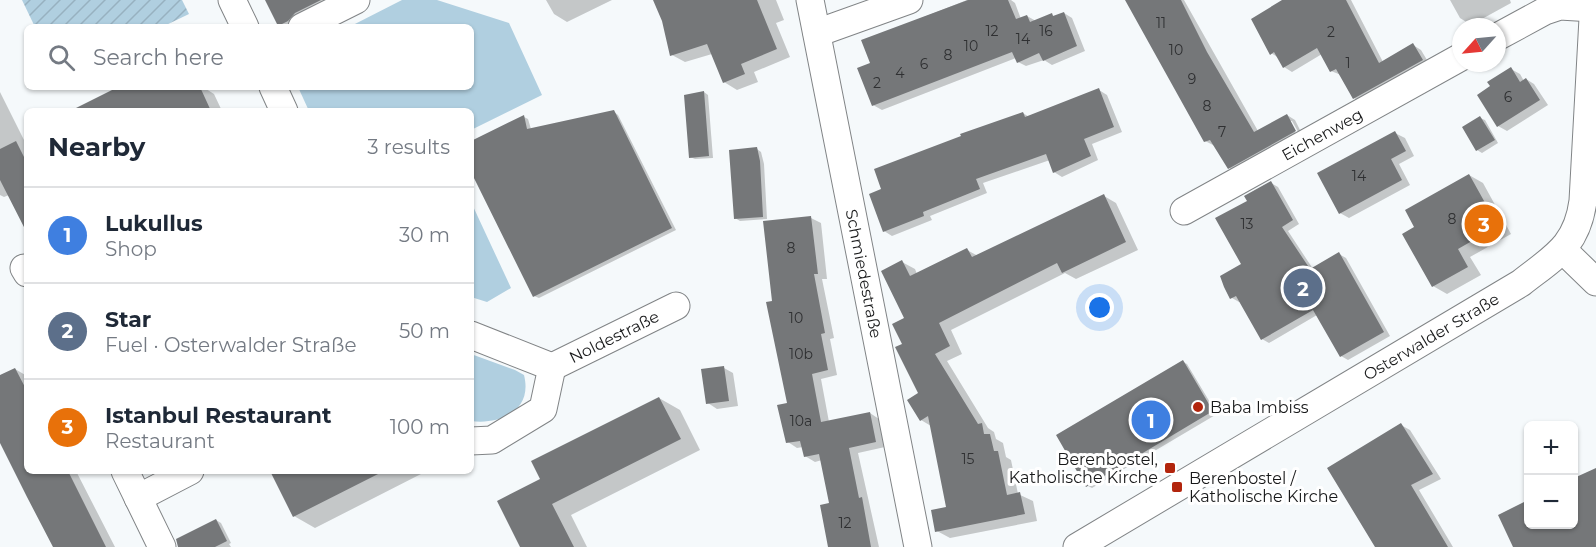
<!DOCTYPE html>
<meta charset="utf-8">
<style>
:root{--surface:#fff;--page:#f6f6f7;--text:#1f2937;--muted:#747a83;--line:#e0e1e3;--accent:#b2250d}
body{margin:0;font-family:Montserrat,sans-serif;background:var(--page);color:var(--text)}
.controls{position:absolute;right:18px;bottom:18px;display:grid;overflow:hidden;border-radius:9px;box-shadow:0 2px 4px #0004}
.controls button{width:54px;height:54px;display:grid;place-items:center;padding:0;border:0;border-bottom:2px solid var(--line);background:var(--surface);color:var(--text);font:30px sans-serif}
.compass{position:absolute;left:1452px;top:18px;width:54px;height:54px;border-radius:50%;background:var(--surface);box-shadow:0 2px 4px #0004;rotate:243deg}
.you{position:absolute;left:1100px;top:308px;width:21px;height:21px;margin:-15px;border:4px solid #fff;border-radius:50%;background:#1a73e8;box-shadow:0 0 0 9px #1a73e833}
.badge{display:grid;place-items:center;width:39px;height:39px;border-radius:50%;background:var(--accent);color:#fff;font-size:20px;font-weight:700}
.pin{position:absolute;translate:-50% -50%;border:3px solid #fff;box-shadow:0 2px 6px #0006}
.list{margin:0;padding:0;list-style:none}
h2{display:flex;justify-content:space-between;align-items:center;height:78px;margin:0;padding:0 24px;font-size:26px}
h2 small{font-size:20px;font-weight:400;color:var(--muted)}
.list li{display:grid;grid-template-columns:39px 1fr auto;gap:18px;align-items:center;box-sizing:border-box;height:96px;padding:0 24px;border-top:2px solid var(--line)}
.list b{display:block;font-size:22px;white-space:nowrap}
.list p{margin:0;font-size:20px;white-space:nowrap;color:var(--muted)}
.list em{font-size:20px;font-style:normal;color:var(--muted)}
.icon{flex:none;width:33px;height:33px;fill:none;stroke:currentColor;stroke-width:2;stroke-linecap:round;stroke-linejoin:round}
.map{position:relative;flex:none;width:1596px;height:547px;overflow:hidden}
.search{position:absolute;background:var(--surface);box-shadow:0 2px 4px #0004;left:24px;top:24px;width:450px;height:66px;display:flex;align-items:center;gap:15px;box-sizing:border-box;padding:0 21px;border-radius:9px;color:var(--muted);font-size:22px}
.panel{position:absolute;background:var(--surface);box-shadow:0 2px 4px #0004;left:24px;top:108px;width:450px;height:366px;border-radius:9px}
.map>svg:first-child{display:block}
</style>
<div class="map">
<svg width="1596" height="547" viewBox="0 0 1596 547">
<defs>
<pattern id="garden-furrows" width="10" height="10" patternUnits="userSpaceOnUse" patternTransform="scale(1.5)"><rect width="10" height="10" fill="#b0cfe0"/><path d="M-1 1l2-2M0 10L10 0M9 11l2-2" fill="none" stroke="#97b1c0"/></pattern>
</defs>
<rect width="100%" height="100%" fill="#f5f9fb"/>
<path fill="#b0cfe0" d="M402,0h35l72,23 33,72 -71,35v-19h-162l-11,-24h173v-60h-122z
M471,202l40,86 -24,14 -16,-5z
M471,354l44,16 9,5c9,35 -23,50 -53,46z"/>
<path fill="url(#garden-furrows)" d="M22,0h160l7,14 -27,13h-127z"/>
<path fill="#0003" fill-rule="evenodd" d="M267,0h86l-47,27h-23l-4,-2z
M546,0h66l-45,22 -13,-8z
M654,0h122l8,20 -8,3 14,34 -36,15 4,10 -21,8 -13,-8 -12,-28 -27,8 -13,-7 -8,-35z
M967,0h44l4,3 6,16 6,-3 9,5 16,-6 3,2 9,-4 8,5 13,33 -33,14 -8,-5 -18,6 -8,-4 -2,-4 -134,52 -9,-5 -1,-41 -9,-23z
M1126,0h58l74,131 29,-16 8,5 8,16 -66,37 -8,-5 -14,-22 -10,-5zM1289,121h3l9,16 -3,1z
M1284,0h67l32,62 30,-17 8,5 9,15 -67,38 -9,-5 -13,-23 -10,-4 -9,-17 -30,18 -8,-5 -5,-9 -8,-5z
M1450,0h60l1,3 -40,22 -11,-7z
M1511,69l9,5 4,7 2,-2 8,5 14,21 -41,26 -9,-5 -6,-40z
M122,87h81l11,7 8,17h-149z
M1099,90l8,5 15,37 -30,12 6,16 -36,17 -8,-5 -4,-12 -67,23 4,10 -57,23 2,4 -40,16 -8,-5 139,-118 6,4z
M0,92l27,54v65l-18,-16 -5,2 -4,-2z
M704,92l4,3 5,63 -18,1 -5,-2z
M614,112l4,3 58,115 -137,68 -5,-2 -63,-128v-25l53,-26 4,2 3,10z
M1480,118l5,2 13,23 -16,10 -5,-3z
M1395,133l10,5 9,18 -15,8 11,21 -61,33 -9,-5z
M757,149l4,3 3,12 3,55 -27,2 -5,-3z
M1469,175l14,8 28,51 -41,23 11,18 -34,19 -14,-8 -17,-58z
M1271,183l7,4 21,37 -11,7 25,38 26,-15 7,4 44,78 -42,24 -7,-4 -24,-41 -48,28 -7,-4 -21,-38 -2,1 -7,-4 11,-33 6,-64z
M1104,196l12,7 22,47 -62,29 -11,-6 -114,57 11,24 -15,7 41,67 6,4 2,7 7,4 3,14 5,3 7,34 15,7 4,20 -87,17 -13,-7 11,-23 -17,-82 -10,-6 -1,-26 -16,-50 2,-26 -4,-56 13,7 2,5 50,-24 11,6z
M811,218l10,5 6,56h-5l12,59 -4,1 7,36 -16,4 8,43 41,-9 9,6 6,28 -27,6 21,94h-49l1,-42 -9,-45 -7,2 -10,-6 -2,-9 -6,1 -9,-6 1,-38 -15,-102z
M1183,362l4,2 30,50 -125,74 -4,-2z
M724,368l9,5 5,33 -21,3 -9,-6z
M15,369l12,7v95h49l39,76h-60l-55,-108v-62z
M659,398l21,12 20,40 -129,65 16,32h-66l21,-67z
M1401,425l9,5 31,49 -22,11 34,57h-76z
M279,471h140l2,3 -106,54 -21,-12z
M1592,471l4,2v74h-81l-15,-32 28,-13v22h46v-44z
M216,520l5,3 10,20 -2,1 2,3h-41z"/>
<path fill="#757779" d="M265,0h56l-26,13 -7,8 -10,5z
M653,0h104l20,49 -36,15 4,10 -22,9 -16,-39 -37,12 -8,-35z
M968,0h40l8,19 11,-4 3,7 22,-9 1,3 11,-4 13,34 -34,15 -4,-8 -22,10 -5,-11 -140,54 -15,-38 13,-5 -9,-23z
M1125,0h56l26,52 47,80 33,-18 9,17 -68,38 -18,-29 -6,2z
M1282,0h64l33,63 34,-20 10,17 -70,39 -17,-30 -6,3 -13,-24 -34,20 -9,-16 -4,3 -19,-36z
M1511,67l9,15 6,-4 14,22 -43,27 -20,-32 13,-9 -3,-4z
M118,87h82l11,24h-141z
M1099,88l15,39 -30,12 7,17 -38,17 -7,-19 -70,25 4,10 -57,23 1,4 -41,16 -14,-38 12,-5 -7,-20 87,-33 -1,-2 63,-22 2,5z
M704,91l5,65 -20,2 -5,-63z
M614,110l58,118 -139,69 -62,-125v-31l53,-26 3,14z
M1480,116l15,24 -19,11 -14,-24z
M1395,131l11,20 -15,8 11,21 -63,34 -22,-41z
M16,141l11,22v70l-27,-53v-31z
M757,147l3,14 3,56 -29,2 -5,-69z
M1469,174l29,52 -40,23 10,18 -36,20 -30,-53 12,-7 -9,-17z
M1271,181l22,39 -11,7 28,42 29,-17 45,80 -44,25 -27,-47 -52,30 -25,-44 -6,3 -6,-12 -4,-11 21,-12 -26,-46 32,-17 -3,-5z
M1104,194l22,48 -64,31 -5,-10 -118,60 11,23 -15,8 43,70 4,-1 2,11h6l4,17h4l9,44 13,-3 5,22 -90,18 -4,-22 15,-3 -18,-91 -8,5 -13,-21 11,-7 -23,-46 7,-3 -10,-20 12,-6 -23,-47 21,-11 8,16 57,-28 5,9z
M811,216l7,58h-4l11,59 -4,1 7,36 -16,4 9,48 49,-10 6,30 -27,6 10,50 3,-1 9,50h-43l-8,-42 9,-2 -10,-49 -15,3 -4,-16 -14,2 -9,-38 10,-2 -21,-101 6,-1 -9,-80z
M1183,360l30,51 -127,76 -30,-52z
M724,366l5,35 -23,3 -5,-35z
M15,368l12,23v80h41l38,76h-53l-26,-50 -27,-54v-68z
M659,397l22,42 -129,65 22,43h-54l-23,-46 43,-22 -9,-18z
M1401,423l32,51 -22,11 37,62h-73l-48,-79z
M1596,468v79h-83l-15,-32 30,-15v25h46v-47z
M270,471h114l-91,46z
M216,519l11,22 -12,6h-37l-2,-8z"/>
<g fill="none" stroke-linecap="round" stroke-linejoin="round">
<g stroke="#818486" stroke-width="29">
<g id="minor">
<path d="M232,0l13,27"/>
<path id="s1" d="M810,0l108,547"/>
<path d="M302,27l54,-27"/>
<path d="M817,33l92,-33"/>
<path d="M1497,37l48,-26 15,-5 33,2"/>
<path d="M273,87l11,24"/>
<path id="s2" d="M1184,211l277,-154"/>
<path d="M1563,250l33,32"/>
<path d="M24,268l3,5"/>
<path d="M471,335l81,32 -9,42 -51,31 -21,1"/>
<path id="s3" d="M552,367l124,-61"/>
<path d="M125,471l37,76"/>
<path d="M138,498l52,-27"/>
<path id="s4" d="M1077,547l444,-264c33,-26 56,-37 62,-82l11,-201"/>
</g>
</g>
<use href="#minor" stroke="#fff" stroke-width="27"/>
</g>
<g fill="#b2250d" stroke="#fff" stroke-width="2">
<circle cx="1198" cy="407" r="6"/>
<rect x="1164" y="462" width="12" height="12" rx="3"/>
<rect x="1171" y="481" width="12" height="12" rx="3"/>
</g>
<g text-anchor="middle" dominant-baseline="central" stroke-width="6" stroke-linejoin="round" paint-order="stroke">
<g font-size="14" fill="#2f3032">
<text x="1161" y="23">11</text>
<text x="992" y="31">12</text>
<text x="1046" y="31">16</text>
<text x="1331" y="32">2</text>
<text x="1023" y="39">14</text>
<text x="971" y="46">10</text>
<text x="1176" y="50">10</text>
<text x="948" y="55">8</text>
<text x="1348" y="63">1</text>
<text x="924" y="64">6</text>
<text x="900" y="73">4</text>
<text x="1192" y="79">9</text>
<text x="877" y="83">2</text>
<text x="1508" y="97">6</text>
<text x="1207" y="106">8</text>
<text x="1222" y="132">7</text>
<text x="1359" y="176">14</text>
<text x="1452" y="219">8</text>
<text x="1247" y="224">13</text>
<text x="791" y="248">8</text>
<text x="796" y="318">10</text>
<text x="801" y="354">10b</text>
<text x="801" y="421">10a</text>
<text x="968" y="459">15</text>
<text x="845" y="523">12</text>
</g>
<g font-size="16" fill="#18191a" stroke="#fff">
<text stroke="none"><textPath href="#s2" startOffset="158">Eichenweg</textPath></text>
<text stroke="none"><textPath href="#s1" startOffset="279">Schmiedestraße</textPath></text>
<text stroke="none"><textPath href="#s4" startOffset="412">Osterwalder Straße</textPath></text>
<text stroke="none"><textPath href="#s3" startOffset="69">Noldestraße</textPath></text>
</g>
<g font-size="16" fill="#18191a" stroke="#fff" text-anchor="start">
<text x="1210" y="407">Baba Imbiss</text>
<text x="1158" y="459" text-anchor="end">Berenbostel,<tspan x="1158" dy="18">Katholische Kirche</tspan></text>
<text x="1189" y="478">Berenbostel /<tspan x="1189" dy="18">Katholische Kirche</tspan></text>
</g>
</g>
</svg>
<div class="controls">
<button>+</button>
<button>−</button>
</div>
<svg class="compass" viewBox="-18 -18 36 36"><path d="M0-13l5 13h-10z" fill="#e53935"/><path d="M0 13l5-13h-10z" fill="#747a83"/></svg>
<div class="you"></div>
<div class="pin badge" style="left:1151px;top:420px;background:#3f7fe0">1</div>
<div class="pin badge" style="left:1303px;top:288px;background:#5c6f8a">2</div>
<div class="pin badge" style="left:1484px;top:224px;background:#e8710a">3</div>
<div class="search"><svg class="icon" aria-label="search" viewBox="0 0 24 24"><circle cx="10" cy="10" r="6"/><path d="M15 15l6 6"/></svg>Search here</div>
<section class="panel">
<h2>Nearby<small>3 results</small></h2>
<ul class="list">
<li><span class="badge" style="background:#3f7fe0">1</span><div><b>Lukullus</b><p>Shop</p></div><em>30 m</em></li>
<li><span class="badge" style="background:#5c6f8a">2</span><div><b>Star</b><p>Fuel · Osterwalder Straße</p></div><em>50 m</em></li>
<li><span class="badge" style="background:#e8710a">3</span><div><b>Istanbul Restaurant</b><p>Restaurant</p></div><em>100 m</em></li>
</ul>
</section>
</div>
